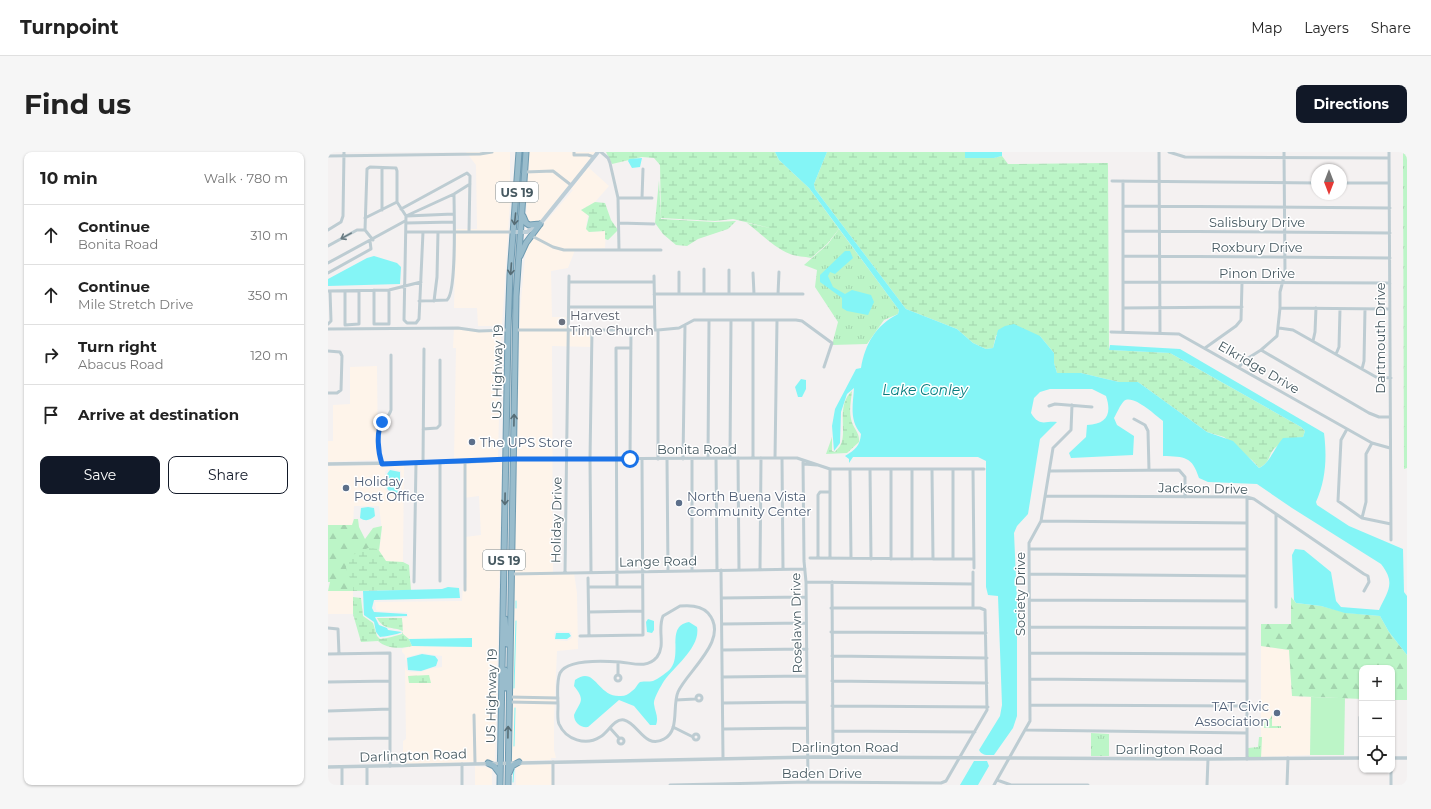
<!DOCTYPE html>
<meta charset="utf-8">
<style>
:root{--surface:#fff;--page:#f6f6f6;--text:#222;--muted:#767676;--line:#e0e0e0;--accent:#111827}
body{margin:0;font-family:Montserrat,sans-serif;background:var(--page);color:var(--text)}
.controls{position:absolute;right:12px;bottom:12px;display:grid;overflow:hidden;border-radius:8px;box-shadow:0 1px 3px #0004}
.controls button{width:36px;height:36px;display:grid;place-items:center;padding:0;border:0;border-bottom:1px solid var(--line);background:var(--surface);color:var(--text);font:20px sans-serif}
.compass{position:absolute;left:983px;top:12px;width:36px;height:36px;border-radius:50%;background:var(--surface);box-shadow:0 1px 3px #0004;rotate:180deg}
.stop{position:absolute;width:12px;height:12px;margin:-9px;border:3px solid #1a73e8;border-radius:50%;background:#fff}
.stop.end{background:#1a73e8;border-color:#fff;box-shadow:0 1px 4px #0008}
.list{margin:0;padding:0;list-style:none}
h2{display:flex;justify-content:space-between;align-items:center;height:52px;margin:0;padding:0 16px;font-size:17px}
h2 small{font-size:13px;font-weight:400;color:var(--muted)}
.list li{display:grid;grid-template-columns:26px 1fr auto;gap:12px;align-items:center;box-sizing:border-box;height:60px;padding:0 16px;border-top:1px solid var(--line)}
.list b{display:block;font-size:15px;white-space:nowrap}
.list p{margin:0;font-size:13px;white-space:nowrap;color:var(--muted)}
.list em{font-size:13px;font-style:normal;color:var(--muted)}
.actions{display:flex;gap:8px;padding:12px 16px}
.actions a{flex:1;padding:9px 0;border:1px solid var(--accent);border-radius:8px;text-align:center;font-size:14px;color:var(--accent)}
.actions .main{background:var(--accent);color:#fff}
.icon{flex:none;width:22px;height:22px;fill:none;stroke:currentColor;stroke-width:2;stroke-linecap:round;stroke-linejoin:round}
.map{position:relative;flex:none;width:1079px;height:633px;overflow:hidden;border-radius:8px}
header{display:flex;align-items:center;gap:24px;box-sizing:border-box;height:56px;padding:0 20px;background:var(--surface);border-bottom:1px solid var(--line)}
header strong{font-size:19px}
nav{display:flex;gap:22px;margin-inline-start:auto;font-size:14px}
.intro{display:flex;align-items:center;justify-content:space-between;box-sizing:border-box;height:96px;padding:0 24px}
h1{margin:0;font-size:28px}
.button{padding:10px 18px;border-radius:8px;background:var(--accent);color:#fff;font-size:14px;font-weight:700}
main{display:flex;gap:24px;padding:0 24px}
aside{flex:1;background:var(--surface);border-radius:8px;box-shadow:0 1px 3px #0004}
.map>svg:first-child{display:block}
</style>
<header>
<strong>Turnpoint</strong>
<nav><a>Map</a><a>Layers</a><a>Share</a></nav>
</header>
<div class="intro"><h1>Find us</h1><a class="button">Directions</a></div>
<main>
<aside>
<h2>10 min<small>Walk · 780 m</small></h2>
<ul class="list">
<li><svg class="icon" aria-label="ahead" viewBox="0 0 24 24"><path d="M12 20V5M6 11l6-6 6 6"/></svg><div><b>Continue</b><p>Bonita Road</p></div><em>310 m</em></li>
<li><svg class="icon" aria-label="ahead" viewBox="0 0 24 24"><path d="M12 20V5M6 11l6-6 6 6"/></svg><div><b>Continue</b><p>Mile Stretch Drive</p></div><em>350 m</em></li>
<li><svg class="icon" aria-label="right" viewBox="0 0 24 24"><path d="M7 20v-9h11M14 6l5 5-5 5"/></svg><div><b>Turn right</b><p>Abacus Road</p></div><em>120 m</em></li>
<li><svg class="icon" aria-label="arrive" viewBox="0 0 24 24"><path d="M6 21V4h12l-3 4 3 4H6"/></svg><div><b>Arrive at destination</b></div></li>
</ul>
<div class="actions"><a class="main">Save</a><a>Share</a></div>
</aside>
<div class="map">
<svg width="1079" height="633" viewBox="0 0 1079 633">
<defs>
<pattern id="grass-tufts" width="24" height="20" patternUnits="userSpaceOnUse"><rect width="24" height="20" fill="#bcf5c7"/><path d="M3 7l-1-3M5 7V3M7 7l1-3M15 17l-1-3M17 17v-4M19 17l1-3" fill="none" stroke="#a3d4ae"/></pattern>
<pattern id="forest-firs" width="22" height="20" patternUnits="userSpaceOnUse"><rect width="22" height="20" fill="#bcf5c7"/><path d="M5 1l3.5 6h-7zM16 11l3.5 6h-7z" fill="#a3d4ae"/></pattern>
<pattern id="wetland-marsh" width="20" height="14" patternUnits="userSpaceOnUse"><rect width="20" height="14" fill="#bcf5c7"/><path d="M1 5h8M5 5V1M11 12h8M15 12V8" fill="none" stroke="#a3d4ae"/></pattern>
</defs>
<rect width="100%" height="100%" fill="#f4f1f1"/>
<path fill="#fef4ea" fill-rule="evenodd" d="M138,0h44v50l-8,124h-24l-1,-18h-23l2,-79h21l-1,-64z
M201,0h68l-57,71 -7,1 -7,-3z
M260,15l21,19 -14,16 -14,8 7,4 -2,13 3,5 17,-1 -1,17 -30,2 -7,18 -17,3 1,46h14l1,11h25v19l-40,-1 1,228 21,-1 3,20 1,56 -21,2 -3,68v31l2,8h-5v2l-41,1 10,-450 6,-64zM243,37l2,1 -31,36zM228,479l15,1 1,6 -5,3 -12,-1 -1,-6z
M126,176l47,4 -3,126 -44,1 2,-111h-3z
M49,214l1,94 -50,2v-21h5v-36l17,-1v-37z
M174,310l-7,299 -92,4v-24l3,-2 -1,-73 2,5 4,1h10l8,-3 13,-2v-11l-20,-3 -15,4 -2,4v-6l-3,-3v-3l10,-3 60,1v-9l-63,1 -6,-5 -1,-16 6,-1 -1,-5 -29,-1 -2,-1 -1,-8 87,-1 1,-15 4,-10 -2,-39 16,-2 -2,-39 -15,2 -1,-34z
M76,312l-1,98h-11l-6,-1 -7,-10 3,-21 -3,-24h-25l-1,19h-25v-59zM63,316l10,3 1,22 -2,4 -13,-5 -2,-3v-18z
M0,439h25v23h-25z
M933,494l28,4 3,46 19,1 -1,58 -49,2z
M223,612l1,21h-36v-20z
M147,614l17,2v17h-17z"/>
<path fill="url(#grass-tufts)" d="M1075,0h4v316l-3,1z
M511,77l60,81 -1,4 -14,6 -17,24 -35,1 6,-23 -23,-35 2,-17 -13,-5 24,-21z
M944,563v11h9v2h-17l1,-8 5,-1z
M763,581l18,1v22h-18z
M931,585h3l-1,21 -13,-1v-9l10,-1z"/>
<path fill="url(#forest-firs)" d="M26,367h4l1,8 6,12 8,-11 9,-2 -3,25 -1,-2 -25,31v11h-25l2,-9h-2v-57h24z
M963,445l5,6 25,3 27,7 32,3 9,16 18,23v45h-15v-32h-30v31l-70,-3 -3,-46 -28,-4v-22h30z"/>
<path fill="url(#wetland-marsh)" d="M278,0h169l4,8 30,28 30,41 -12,15 -16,14c-7,-2 -14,-1 -21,-4 -17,-7 -28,-20 -43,-31l27,6 -41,-10 -18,2 -54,-3 -1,-53 -6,-7 -12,-1 -30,7z
M499,0h138v6h29l8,-2 6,8 100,-1 1,187 61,3 131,74 4,4 -2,6c-9,1 -20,4 -27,10 -9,7 -4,15 -17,21l-6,-7 -29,-24 -17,-5 -69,-50h-19l-38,-9h-24l-3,-10v-10l-14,-17 -44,-1 -3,13 -7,1 -13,-6 -16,-14 -51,-20 -91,-120 -1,-5z
M331,28l2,39 54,3 21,-1 -8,8 -30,10 -11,7 -11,-1 -13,-11 -8,-11z
M267,50l10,1 6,17 7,10 -10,10 -3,-1v-8l-16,1 -3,-3 3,-13 -8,-6z
M524,239c-1,10 -3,19 -1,28 2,10 9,13 8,23l-12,11 -21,1 6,-17v14l3,1c1,-2 5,-5 6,-8 6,-13 -5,-39 11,-53z
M40,396l10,1 8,12 17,1 6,3 2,25 -58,1v-11h-2c-11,-21 -4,-23 17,-32z
M25,445l8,1 2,18 10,7 4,13 3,3c4,0 19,-4 22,-5l1,-3c-11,-5 -19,0 -26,-13h25l1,16 6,5 3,7c-11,3 -25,3 -34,-5l-17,1 -8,-28z
M101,523l2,8h-22l-1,-7z"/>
<path fill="#bcf5c7" d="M983,545l34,1 -1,57h-34z"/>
<path fill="#84f5f6" d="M447,0h52l-13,32 1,5 91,120 51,20 16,14 13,6 7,-1 5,-18 7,-4 9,-2 26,12 14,17v10l3,10h24l38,9h19l69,50 26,9 26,27c11,-5 15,-20 24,-30l20,-1 2,-6 -4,-4 -131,-74 -61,-3 1,-5 70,4 144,84c3,24 2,47 -8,69l1,3 32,21 54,23 1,43 3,4v59l-18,-23 -9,-16 -35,-3 -24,-7 -25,-3 -2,-3 -2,-45 3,-6 9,1 27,22 5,29 5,6 38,3c9,-19 17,-27 2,-46l-89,-56 -35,-24 -49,-2 -9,-4c-7,-22 -14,-21 -36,-22v-35c-8,-6 -30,-27 -39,-20 -4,4 -7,12 -10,17l3,7 17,11 -1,19 -62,3 -2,-5 17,-16 1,-12c20,-1 25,-11 19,-29l-14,-7h-42l-10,3 -6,6 -3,15c9,15 15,7 26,9l-17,17 -12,75 -11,12 -3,7 3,67v116l-4,12 -19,27c-6,0 -12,1 -15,-5l21,-34 2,-11 -4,-109 -10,-1 -2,-8v-126l-8,-4h-125l-4,6v-4l-4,-3c10,-6 15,-10 16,-22 -12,-14 -8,-29 -7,-46l-7,6 -6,18 -1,31 -6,8 -2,-25 3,-17 21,-40 5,-1c4,-24 15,-43 37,-54l1,-4 -90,-122 -30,-28z
M637,0h37v4l-8,2h-29z
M314,6l-2,9 -8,1 -4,-7 1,-2z
M517,99h5l3,7 -18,16 -5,-2 -2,4 5,11 12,7 7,-4 19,5 3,7 -6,13 -21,-4 -5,-3v-10l-22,-16v-7z
M46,104l23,7 4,4 -1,17 -72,2v-7l39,-21z
M473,227l5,1v9l-4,8h-4l-3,-10z
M62,318l10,2v23l-12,-5c-4,-8 -4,-13 2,-20z
M40,355l6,1 1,8c-5,4 -9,6 -15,2l1,-10z
M120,435l11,1 1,10 -86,2 -2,8 2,4 33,2v2l-32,1 4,8 8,3 1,2 14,2c-3,2 -19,5 -22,5l-4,-5 -2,-10 -10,-7 -1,-24 79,-2z
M320,467l6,2v9l-2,3 -5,-1 -1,-10z
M361,470l8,5c4,20 -23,40 -33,54 -3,5 -11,18 -10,23 1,8 5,13 2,21h-6l-16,-19 -15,-6 -31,27c-7,1 -14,-4 -14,-12 6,-14 12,-14 0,-29l1,-6c21,-15 22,18 46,16 4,0 8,-2 11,-5 4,-2 5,-7 8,-9 5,-1 9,0 13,-1 5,-2 15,-9 18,-13 11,-15 -5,-42 18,-46z
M228,481h13l2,3 -4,3h-12z
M144,486v9l-60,-1 -3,-7z
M94,502l13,2 3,4 -2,6 -15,5 -13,-1 -1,-12z
M646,609h13l2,5 -11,19h-18z"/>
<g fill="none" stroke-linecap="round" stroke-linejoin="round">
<path stroke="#84f5f6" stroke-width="1" d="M188,449v7
M186,536l2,-67
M186,594l1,-38
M185,630l1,-14"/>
<g stroke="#6f9bb1" stroke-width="7">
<path id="trunk" d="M195,64l3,7 3,2 11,-1
M192,104l6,-13 14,-19
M177,467l2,25
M177,518l1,18
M160,611l6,3 6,8
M181,621l3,-7 7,-4
M172,633l8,-455 2,-55 9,-123
M180,633l8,-489 10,-144"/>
</g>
<path stroke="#bdccd2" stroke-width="3" d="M246,0v3h14l6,2
M273,0l7,6 2,5 8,35 1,52
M831,0l1,180
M841,0l16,5 204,1
M1061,0l2,388
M0,4l152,-2 12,-2
M197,20l28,-1 18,14
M784,29l205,2
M795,29v151
M1013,31h48
M290,46h34
M314,46l1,-29
M795,54l267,2
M73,57l66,-36 3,3 -1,55
M54,58v-42
M78,64l48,-22 16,-10
M79,64l46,-2
M37,66l32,-16
M78,71l48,-1
M291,71l35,1
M0,78l13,-8 2,-6 1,-64
M37,78l2,-61 3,-2 26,1 1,3v31l9,14 -2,104 3,3h9l3,-4 4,-87
M795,79l267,2
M78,80h108
M204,84l21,11 11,3h97
M0,94l29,-16h8l8,10
M795,104l267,2
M0,111l77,-42
M376,117v25
M351,120v22
M0,121l43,-24 -1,-8
M425,121l1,21
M326,124l1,54
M241,130h85
M795,130l267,1
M46,138v34h15v-34
M0,139l61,-1 32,-8
M17,139v34l14,-1v-33
M326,142h149
M401,142v-24
M450,142l1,-22
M91,149l28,-1c10,-8 7,-90 7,-106
M106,149l3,-24 1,-45
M241,155h85
M795,156l119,-1
M952,156l109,1
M0,172l3,-3 -1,-30
M951,176l14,2 83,47 15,1
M0,177l130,-1 21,3 29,-1
M188,178h142l21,-2 15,-8h102l6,1 30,22 -8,24
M330,178v129
M783,180l68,2 193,109 18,5
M985,189l2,-9 1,-24
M877,196l31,-22 5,-6 1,-37
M933,198l108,63 10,4h11
M0,199l12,1 2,4 -1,34 -4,3h-9
M1008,202l3,-7 1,-38
M911,215l6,-7 16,-10 16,-14 3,-28v-16l5,-19 -1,-121
M1034,217l2,-8 1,-52
M721,254l6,-2 37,3
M806,267l11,6 3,6 1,39
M95,277l14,-1 3,-3v-65
M1019,277l-6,11 -3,61 24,17 29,6
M380,306l1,-138
M388,306l1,112
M402,306l1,-138
M410,306l1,112
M425,306v-138
M447,306l2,-138
M454,306l1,111
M185,307l284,-1 6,2 1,101 2,21 2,200
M302,307l1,-129
M339,307l1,112
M355,307l2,-134
M364,307v111
M475,308l27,9h154
M112,310v119
M54,311c-3,-9 -6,-28 -2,-38 3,-6 9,-7 11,-15v-55
M95,311l1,-114
M476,312l13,1
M502,317v89
M522,317l1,89
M542,317l1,90
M563,317v90
M584,317v90
M625,317v90
M645,317l1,99
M604,318l1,89
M722,319l129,-1 6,7v20
M718,344l201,1 7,2 110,75 4,2 1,6 -5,9
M1034,366l4,-16v-48l6,-11
M713,369l205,2
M701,397h217
M482,406l164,1
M490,406v-63l2,-3h10
M432,417l1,-111
M393,418l2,188
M263,420l-1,-113 2,-129
M645,420v36
M237,421l4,-297
M183,422l294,-5
M701,422l217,2
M260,426l1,58
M86,430l2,-119
M478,430l166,2
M504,430l1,174
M261,435h53
M289,435l-1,-239h15
M137,438v-128
M394,446l84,-1
M702,448l216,1
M352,454c10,-1 21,-1 28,7 23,26 -21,58 -30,79 -6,14 2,39 -14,47 -19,11 -26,-16 -40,-19 -10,-2 -16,13 -24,17 -14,9 -34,3 -41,-13 -2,-5 -1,-12 -1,-18 0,-10 -2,-23 2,-33 7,-14 46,-12 60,-11 13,1 27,7 37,-5 9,-12 0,-27 6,-41z
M948,455v-92
M261,460l53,-1
M394,472l84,-1
M702,475l216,1
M0,476l10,1 1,25
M503,480l155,1
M252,484l63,-1 -1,-176
M394,498l85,-1
M702,501l216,1
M0,502l62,-1v113
M504,504l155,2
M287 526a3 3 0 1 1 6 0a3 3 0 1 1-6 0Z
M290,523v-13
M394,525l85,-1
M703,527l215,2
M504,529l155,2
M0,530l62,-1
M368 546a3 3 0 1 1 6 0a3 3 0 1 1-6 0Z
M181,545l49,1
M348,548l19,-1
M181,550l49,1
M395,551l84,-1
M703,553l215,1
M504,554l156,1
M0,559l62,-2
M146,563l1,48
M1032,565v41
M1064,570l1,-4
M345,575l20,10
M282,576l9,10
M395,577l84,-1
M699,578l219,3
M505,579l142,1
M365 585a3 3 0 1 1 6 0a3 3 0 1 1-6 0Z
M290 589a3 3 0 1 1 6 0a3 3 0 1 1-6 0Z
M0,587l62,-1
M919,607v-262
M134,612v21
M14,615v18
M39,615v18
M669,628l14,5h77
M225,633v-23
M342,633l138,-3 133,1 5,-2 41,-71 -2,-100 -5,-2h-149
M666,633l36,-64 -1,-178 12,-22 12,-73 18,-18 1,-25
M879,633l1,-26
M959,633l1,-27
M1063,633v-15"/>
<path stroke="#bdccd2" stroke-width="3.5" d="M0,312l137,-2 48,-3
M1064,606h15
M0,615l486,-10 394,2 154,-1"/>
<path stroke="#bdced7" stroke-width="4" d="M186,80h13l13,-8 58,-72"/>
<use href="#trunk" stroke="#99bccc" stroke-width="5"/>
</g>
<defs><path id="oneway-shaft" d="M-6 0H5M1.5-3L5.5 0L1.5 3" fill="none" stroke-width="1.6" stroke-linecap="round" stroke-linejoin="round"/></defs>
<g stroke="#576d76">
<use href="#oneway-shaft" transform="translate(187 67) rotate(96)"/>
<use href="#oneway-shaft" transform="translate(183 117) rotate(94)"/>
<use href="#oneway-shaft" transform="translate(186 268) rotate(-89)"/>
<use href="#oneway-shaft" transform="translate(177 347) rotate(91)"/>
<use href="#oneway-shaft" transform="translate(180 580) rotate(-89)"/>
</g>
<use stroke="#6a7c83" href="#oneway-shaft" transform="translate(18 84) rotate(151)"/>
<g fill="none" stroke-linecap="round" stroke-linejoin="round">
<path stroke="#1a73e8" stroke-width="5" d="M54,270c-6,10 -4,30 0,42l131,-5h117"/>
</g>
<circle fill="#6b7280" stroke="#fff" stroke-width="1.5" cx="234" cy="170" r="4"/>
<g fill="#5c6f8a" stroke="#fff" stroke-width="1.5">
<circle cx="144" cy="290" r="4"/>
<circle cx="18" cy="336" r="4"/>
<circle cx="351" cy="351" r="4"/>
<circle cx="949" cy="561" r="4"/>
</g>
<g text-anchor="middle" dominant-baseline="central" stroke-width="3" stroke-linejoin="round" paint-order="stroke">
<g fill="#fff" stroke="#7e8b90" stroke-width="1">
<rect x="168" y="30" width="42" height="20" rx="3"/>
<rect x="155" y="398" width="42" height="20" rx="3"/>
</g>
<g font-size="12" font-weight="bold" fill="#465961">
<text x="189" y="40">US 19</text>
<text x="176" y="408">US 19</text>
</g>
<g font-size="13" fill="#465961" stroke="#fff">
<text x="929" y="70">Salisbury Drive</text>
<text x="929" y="95">Roxbury Drive</text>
<text x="929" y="121">Pinon Drive</text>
<text transform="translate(1052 186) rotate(-90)">Dartmouth Drive</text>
<text transform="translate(931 215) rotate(30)">Elkridge Drive</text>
<text transform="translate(169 220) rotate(-89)">US Highway 19</text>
<text x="369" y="297">Bonita Road</text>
<text transform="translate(875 336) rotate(1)">Jackson Drive</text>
<text transform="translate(228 368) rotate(-89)">Holiday Drive</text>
<text transform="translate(330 409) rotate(-1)">Lange Road</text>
<text transform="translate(692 442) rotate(-90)">Society Drive</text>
<text transform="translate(468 471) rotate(-91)">Roselawn Drive</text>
<text transform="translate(163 544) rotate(-89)">US Highway 19</text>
<text x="517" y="595">Darlington Road</text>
<text x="841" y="597">Darlington Road</text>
<text transform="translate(85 603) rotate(-2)">Darlington Road</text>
<text x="494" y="621">Baden Drive</text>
</g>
<g font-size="13" fill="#5b616d" stroke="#fff" text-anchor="start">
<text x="242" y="163">Harvest<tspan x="242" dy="15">Time Church</tspan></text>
</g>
<g font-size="13" fill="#4e5e75" stroke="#fff" text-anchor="start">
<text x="152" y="290">The UPS Store</text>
<text x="26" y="329">Holiday<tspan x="26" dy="15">Post Office</tspan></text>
<text x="359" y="344">North Buena Vista<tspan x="359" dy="15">Community Center</tspan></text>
<text x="941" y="554" text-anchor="end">TAT Civic<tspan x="941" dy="15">Association</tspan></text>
</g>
<g font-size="14" font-style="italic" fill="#067d7f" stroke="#fff">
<text x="597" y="238">Lake Conley</text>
</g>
</g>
</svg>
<div class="controls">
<button>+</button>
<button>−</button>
<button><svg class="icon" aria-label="locate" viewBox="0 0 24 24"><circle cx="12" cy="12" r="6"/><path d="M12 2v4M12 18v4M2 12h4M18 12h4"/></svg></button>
</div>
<svg class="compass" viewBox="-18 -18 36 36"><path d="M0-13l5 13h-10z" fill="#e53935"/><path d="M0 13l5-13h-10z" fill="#767676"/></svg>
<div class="stop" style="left:302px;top:307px"></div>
<div class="stop end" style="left:54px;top:270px"></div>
</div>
</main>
